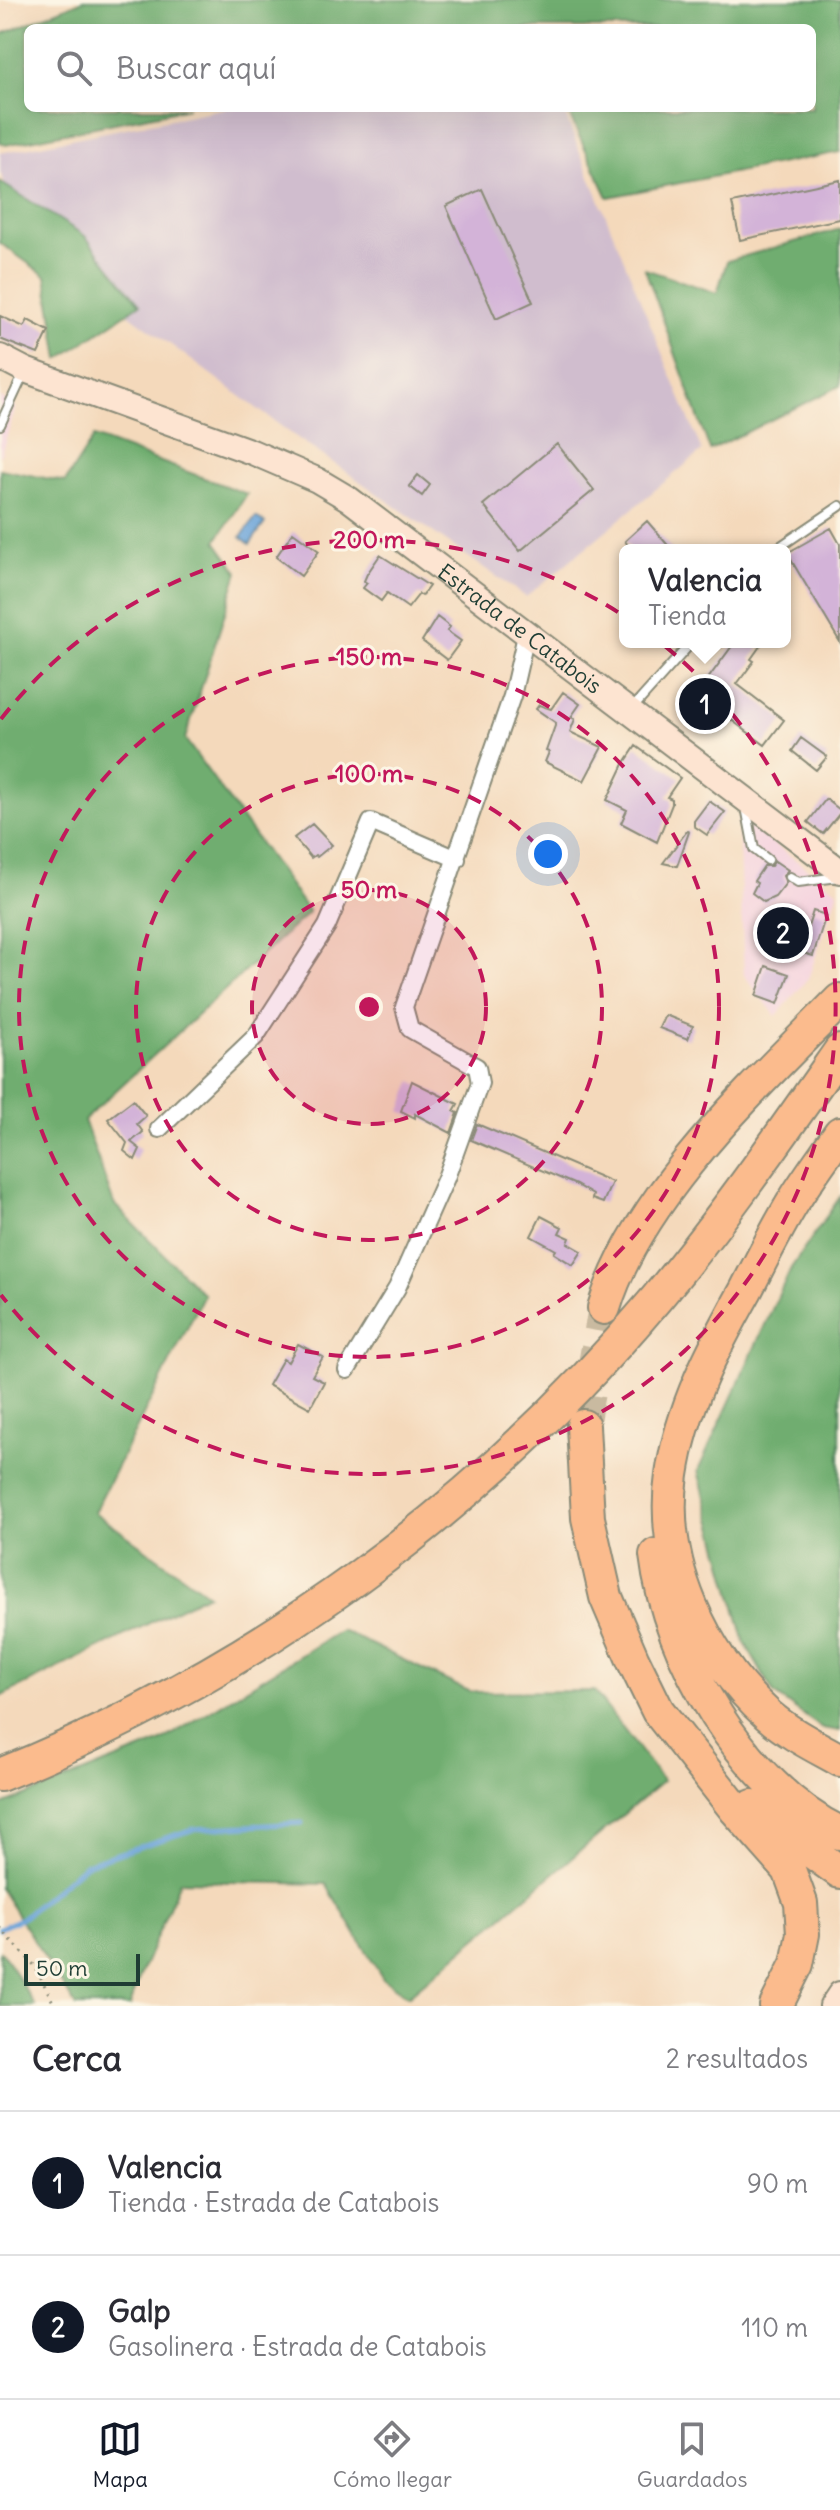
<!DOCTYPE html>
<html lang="es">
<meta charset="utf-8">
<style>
:root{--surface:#fff;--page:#f7f7f7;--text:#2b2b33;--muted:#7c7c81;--line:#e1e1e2;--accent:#111827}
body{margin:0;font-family:Delius,sans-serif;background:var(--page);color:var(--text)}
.scale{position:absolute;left:24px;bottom:20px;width:116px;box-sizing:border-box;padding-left:8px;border:4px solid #1f3d34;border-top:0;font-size:22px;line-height:28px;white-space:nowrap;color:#1f3d34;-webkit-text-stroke:6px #fcf5e5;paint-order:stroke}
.you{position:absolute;left:548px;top:854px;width:28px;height:28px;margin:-20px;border:6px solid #fff;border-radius:50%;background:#1a73e8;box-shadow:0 0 0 12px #1a73e833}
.badge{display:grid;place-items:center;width:52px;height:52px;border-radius:50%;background:var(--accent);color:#fff;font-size:26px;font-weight:700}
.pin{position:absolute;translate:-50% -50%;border:4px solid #fff;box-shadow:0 2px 8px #0006}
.popup{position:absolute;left:619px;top:544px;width:172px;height:104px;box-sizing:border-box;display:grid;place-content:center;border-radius:12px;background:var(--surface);filter:drop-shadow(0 2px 6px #0005);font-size:26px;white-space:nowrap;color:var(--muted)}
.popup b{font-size:30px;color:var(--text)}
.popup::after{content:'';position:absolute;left:50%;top:100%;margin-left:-16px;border:16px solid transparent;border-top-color:var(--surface)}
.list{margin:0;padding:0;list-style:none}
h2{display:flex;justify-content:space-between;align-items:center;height:104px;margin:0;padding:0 32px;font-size:34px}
h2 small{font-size:26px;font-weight:400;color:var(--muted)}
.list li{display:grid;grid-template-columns:52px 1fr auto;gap:24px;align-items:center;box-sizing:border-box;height:144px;padding:0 32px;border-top:2px solid var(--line)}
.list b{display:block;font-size:30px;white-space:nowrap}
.list p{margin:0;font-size:26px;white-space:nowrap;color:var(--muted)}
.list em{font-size:26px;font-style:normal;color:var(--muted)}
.icon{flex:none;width:44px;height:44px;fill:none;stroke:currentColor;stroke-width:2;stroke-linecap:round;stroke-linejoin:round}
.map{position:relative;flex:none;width:840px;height:2006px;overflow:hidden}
.search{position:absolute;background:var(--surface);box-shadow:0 8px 32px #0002;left:24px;right:24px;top:24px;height:88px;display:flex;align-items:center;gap:20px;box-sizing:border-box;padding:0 28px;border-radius:12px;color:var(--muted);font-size:30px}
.sheet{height:392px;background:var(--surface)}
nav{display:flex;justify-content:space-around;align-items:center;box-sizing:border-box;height:112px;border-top:2px solid var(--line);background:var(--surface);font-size:22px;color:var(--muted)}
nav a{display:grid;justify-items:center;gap:4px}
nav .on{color:var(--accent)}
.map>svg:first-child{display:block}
</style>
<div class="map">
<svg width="840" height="2006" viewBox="0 0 840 2006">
<rect width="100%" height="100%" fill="#fcf5e5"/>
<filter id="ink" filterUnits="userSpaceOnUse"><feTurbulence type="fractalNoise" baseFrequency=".0125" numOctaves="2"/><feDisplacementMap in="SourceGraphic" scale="16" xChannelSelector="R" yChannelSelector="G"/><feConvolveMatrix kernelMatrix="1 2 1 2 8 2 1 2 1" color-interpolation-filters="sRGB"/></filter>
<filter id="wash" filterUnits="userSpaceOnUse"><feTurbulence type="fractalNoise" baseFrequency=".006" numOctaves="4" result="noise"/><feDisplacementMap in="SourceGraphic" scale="32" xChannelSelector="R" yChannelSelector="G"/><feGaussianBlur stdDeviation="1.8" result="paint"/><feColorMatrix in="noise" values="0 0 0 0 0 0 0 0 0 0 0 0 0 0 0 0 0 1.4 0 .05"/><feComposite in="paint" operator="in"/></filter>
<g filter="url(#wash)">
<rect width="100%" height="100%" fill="#f4d9bb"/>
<path fill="#f4cfde" d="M0,397l16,10 -16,50z
M738,818l100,73 -30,88 -32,37 -32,-41z"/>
<path fill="#d0bdce" d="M227,108h335l140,343 -176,146 -237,-165 -264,-195 -25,-65v-19z"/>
<path fill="#6fad6f" stroke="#477552" stroke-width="2" d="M83,0h757v152l-232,45 -42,-89h246v-80h-784v80h160l-182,37 -6,-3v-107z
M0,182l85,54 55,68 -81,55 -13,-83 -46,-33z
M840,229v157l-130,64 -65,-181 72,24 10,-32z
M94,437l153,57 -31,47 22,31 -53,167 124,173 -225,208 30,84 90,91 -110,217 114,82 -208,103v-1228l65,13z
M840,1197v534l-18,-3 -48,-34 -29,-51 -47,-172 93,-203z
M341,1630l129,62 124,-1 69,90 -255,215 -25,-17 -57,-95 -146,-3 -47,112 -2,13h-55l-76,-118v-82l160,-64z
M0,1951l3,2 32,53h-35z"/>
<path fill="#69a3d9" stroke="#447086" stroke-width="2" d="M256,517l9,6 -15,21 -9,-7z"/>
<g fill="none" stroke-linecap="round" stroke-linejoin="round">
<path stroke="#69a3d9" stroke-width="5" d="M0,1928l22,-10 64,-54 108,-35 108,-6"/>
</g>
<g id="blocks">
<path fill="#d3b3d8" d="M840,180v39l-100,21 -8,-37z
M482,189l51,113 -37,17 -50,-113z
M0,316l24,11 4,-7 21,11 -11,23 -38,-15z
M557,444l37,46 -74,61 -37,-46z
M418,475l12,10 -8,11 -13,-10z
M647,521l25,29h-40l-7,-9z
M831,528l9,16v98l-53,-89z
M293,532l26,19 -18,25 -25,-19z
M380,555l49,31 -7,10 -3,-2 -11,14 -21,-15 -6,8 -18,-13 4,-5 -3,-2 3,-7z
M437,617l13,10 -3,4 14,10 -14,19 -25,-19z
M735,642h28l-12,17 3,2 -17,23 47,36 -19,25 -47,-35 -9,12 -21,-16z
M563,692l17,12 -9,13 4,2 -5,13 32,15 -18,34 -39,-19 4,-10 -3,-1 10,-28 -20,-14 3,-4 12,4z
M801,738l26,19 -11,13 -24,-19z
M636,746l44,32 -13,19 5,2v5l-15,38 -36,-19 6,-13 -20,-10 17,-36z
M826,799l14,11v3l-17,21 -15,-12z
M709,801l16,11 -18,23 -13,-9v-5z
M312,824l20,21 -15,12 -2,-2 -4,3 -17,-20z
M687,831l2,1 -12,34 -14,-3z
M775,861l13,9 -5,6 3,7 -11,14 -11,5 -12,-9 5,-10 -3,-2 10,-15h7z
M813,911l13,4 -13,41 -13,-4z
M766,966l23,8 -11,30 -22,-8z
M665,1015l28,11 -5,13 -29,-11z
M412,1081l46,23 -4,7 4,2 -7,20 -36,-19v4l-14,-7z
M133,1100l13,16 -9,8 6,8 -12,10 9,7 -5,11 -11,-9 3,-8 -19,-24z
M477,1124l135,58 -9,21 -11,-4 1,-4 -17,-10 -105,-45z
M541,1216l21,11 -3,6 11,5 -2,5 14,8 -9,14 -19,-12 2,-3 -25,-14z
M298,1344l25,13 -11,19 12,6 -14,26 -42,-23 15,-26 5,3z"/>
</g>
</g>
<g filter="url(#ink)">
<use href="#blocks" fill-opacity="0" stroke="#8a8b78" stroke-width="2"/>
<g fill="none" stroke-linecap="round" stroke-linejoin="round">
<path stroke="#c9baa0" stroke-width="32" stroke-dasharray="32 16" stroke-linecap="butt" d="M583,1426l21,-118"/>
<g stroke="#8a8b78" stroke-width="12">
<path id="lane" d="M0,425l25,-54
M775,550l65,-44
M631,710l61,-68
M746,807l8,42 14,11
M790,877l8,5 41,-5"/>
</g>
<g stroke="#8a8b78" stroke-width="20">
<path id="street" d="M159,1129l97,-93 71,-110 44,-104 86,37
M347,1370l50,-82 49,-110 34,-95 -3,-16 -67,-38 -6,-22 108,-311 15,-65"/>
</g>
<g stroke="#8a8b78" stroke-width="28">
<g id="secondary">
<path id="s1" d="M0,357l25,13 227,82 65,28 32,19 491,372"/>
<path d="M832,2006l8,-12"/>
</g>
</g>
<g stroke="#8a8b78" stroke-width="36">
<path id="highway" d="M840,1133c-15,22 -31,43 -45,66 -18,29 -33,60 -49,91 -33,59 -64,117 -74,185 -13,88 32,182 96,240 22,19 47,31 72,45
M604,1308c34,-114 154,-224 236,-308
M583,1426l5,92 18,79 27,63 25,51 78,99 53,60 12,33 2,31 -6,30 -21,42
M656,1555c12,103 89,232 184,278
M0,1775c254,-102 480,-266 656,-476 66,-79 125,-164 184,-248
M753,1806l31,26 56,40"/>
</g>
<path stroke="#8a8b78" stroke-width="3" stroke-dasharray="2 6" stroke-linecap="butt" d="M0,1928l35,38 20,40"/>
<use href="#lane" stroke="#fff" stroke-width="8"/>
<use href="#street" stroke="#fff" stroke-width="16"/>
<use href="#secondary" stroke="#fde4d1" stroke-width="24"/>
<use href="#highway" stroke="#fbbb8d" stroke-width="32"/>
</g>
</g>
<circle cx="369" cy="1007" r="117" fill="#c2185b" fill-opacity=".12"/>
<g fill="none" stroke="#c2185b" stroke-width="4" stroke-dasharray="14 10">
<circle cx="369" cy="1007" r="117"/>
<circle cx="369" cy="1007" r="233"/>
<circle cx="369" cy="1007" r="350"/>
<path d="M1 719A467 467 0 1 1 1 1295"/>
</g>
<g text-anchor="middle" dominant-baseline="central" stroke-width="6" stroke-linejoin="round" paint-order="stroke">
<g font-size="22" fill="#1f3d34" stroke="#fcf5e5">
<text stroke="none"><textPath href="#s1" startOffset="592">Estrada de Catabois</textPath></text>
</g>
</g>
<circle cx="369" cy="1007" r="12" fill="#c2185b" stroke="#fcf5e5" stroke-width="4"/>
<g font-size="24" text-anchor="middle" font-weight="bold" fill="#c2185b" stroke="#fcf5e5" stroke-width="6" stroke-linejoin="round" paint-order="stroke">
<text x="369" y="548">200 m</text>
<text x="369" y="665">150 m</text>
<text x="369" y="782">100 m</text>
<text x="369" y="898">50 m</text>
</g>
</svg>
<div class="scale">50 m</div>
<div class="you"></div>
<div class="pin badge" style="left:705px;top:704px">1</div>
<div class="popup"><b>Valencia</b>Tienda</div>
<div class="pin badge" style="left:783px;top:933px">2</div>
<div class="search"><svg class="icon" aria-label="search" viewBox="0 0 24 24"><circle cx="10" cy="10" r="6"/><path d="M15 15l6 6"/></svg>Buscar aquí</div>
</div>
<section class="sheet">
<h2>Cerca<small>2 resultados</small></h2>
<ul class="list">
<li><span class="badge">1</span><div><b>Valencia</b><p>Tienda · Estrada de Catabois</p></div><em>90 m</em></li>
<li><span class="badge">2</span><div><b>Galp</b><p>Gasolinera · Estrada de Catabois</p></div><em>110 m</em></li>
</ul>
</section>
<nav>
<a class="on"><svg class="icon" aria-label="map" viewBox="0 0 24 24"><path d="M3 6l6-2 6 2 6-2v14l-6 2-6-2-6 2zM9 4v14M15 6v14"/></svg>Mapa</a>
<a><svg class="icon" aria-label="directions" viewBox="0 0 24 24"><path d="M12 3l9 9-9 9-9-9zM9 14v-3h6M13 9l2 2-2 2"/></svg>Cómo llegar</a>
<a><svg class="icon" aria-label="saved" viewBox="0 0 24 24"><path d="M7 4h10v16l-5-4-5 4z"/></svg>Guardados</a>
</nav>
